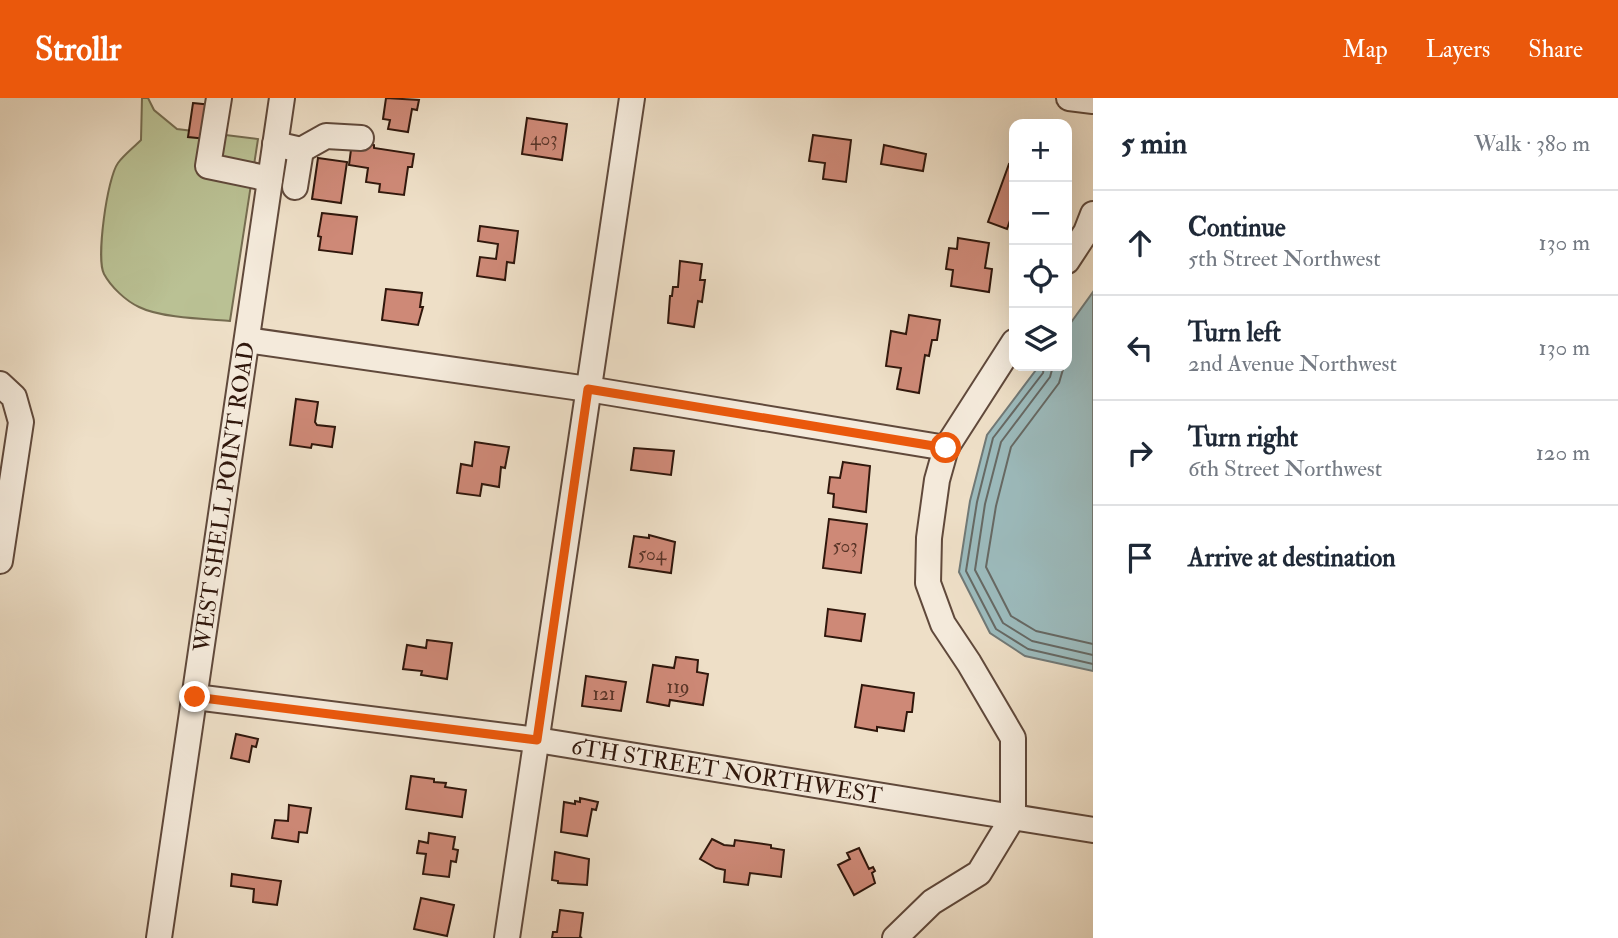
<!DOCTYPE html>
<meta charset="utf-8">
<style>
:root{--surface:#fff;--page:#f2f2f3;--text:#1f2937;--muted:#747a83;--line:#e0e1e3;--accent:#ea580c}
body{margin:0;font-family:"IM FELL Double Pica",serif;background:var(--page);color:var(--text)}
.controls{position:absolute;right:21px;top:21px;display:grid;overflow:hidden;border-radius:14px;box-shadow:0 7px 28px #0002}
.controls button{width:63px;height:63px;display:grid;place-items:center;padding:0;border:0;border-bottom:2px solid var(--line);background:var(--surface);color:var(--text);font:35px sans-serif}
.stop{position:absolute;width:21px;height:21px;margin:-16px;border:5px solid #ea580c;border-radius:50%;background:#fff}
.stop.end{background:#ea580c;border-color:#fff;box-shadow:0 2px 7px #0008}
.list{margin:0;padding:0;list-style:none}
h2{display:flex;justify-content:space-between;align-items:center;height:91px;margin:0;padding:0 28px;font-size:30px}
h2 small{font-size:23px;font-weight:400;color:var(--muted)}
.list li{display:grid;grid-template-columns:46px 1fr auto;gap:21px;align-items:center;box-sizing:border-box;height:105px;padding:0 28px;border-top:2px solid var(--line)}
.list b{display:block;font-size:26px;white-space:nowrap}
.list p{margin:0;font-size:23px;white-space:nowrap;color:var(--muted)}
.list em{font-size:23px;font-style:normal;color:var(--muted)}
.icon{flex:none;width:38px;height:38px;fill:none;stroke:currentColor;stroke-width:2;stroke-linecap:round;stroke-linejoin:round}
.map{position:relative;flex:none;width:1093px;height:840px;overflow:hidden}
header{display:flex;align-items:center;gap:42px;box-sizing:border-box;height:98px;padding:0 35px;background:var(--accent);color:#fff}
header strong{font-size:33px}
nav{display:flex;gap:38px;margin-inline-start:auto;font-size:24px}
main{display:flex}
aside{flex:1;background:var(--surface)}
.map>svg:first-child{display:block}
</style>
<header>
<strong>Strollr</strong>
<nav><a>Map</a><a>Layers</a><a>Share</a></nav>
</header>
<main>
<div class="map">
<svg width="1093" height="840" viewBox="0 0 1093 840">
<rect width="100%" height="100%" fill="#eedfc7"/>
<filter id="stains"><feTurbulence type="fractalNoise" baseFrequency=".00286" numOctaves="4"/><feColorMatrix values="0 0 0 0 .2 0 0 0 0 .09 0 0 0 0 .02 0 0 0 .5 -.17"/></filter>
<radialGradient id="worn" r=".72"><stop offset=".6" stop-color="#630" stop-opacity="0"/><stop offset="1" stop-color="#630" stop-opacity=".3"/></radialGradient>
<path fill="#bac194" stroke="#756c50" stroke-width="2" d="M142,0h6l6,12 23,19 81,10 -28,182c-25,-2 -69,-3 -91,-14 -13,-6 -28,-20 -35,-33 -8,-15 3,-96 14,-111 6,-8 15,-15 23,-23z"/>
<path fill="#9cbbbd" stroke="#717976" stroke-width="2" d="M1093,194v379l-68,-15 -35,-23 -31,-61 11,-71 17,-66 52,-69h28v-38z"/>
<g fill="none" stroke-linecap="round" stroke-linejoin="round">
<path stroke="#666964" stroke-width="2" d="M1044,268l-1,7 -50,65 -16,64 -11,69 30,58 32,20 65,15
M1053,268l-3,11 -49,65 -16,62 -10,66 28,53 29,18 61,14
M1064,268l-5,17 -48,64 -15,59 -10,61 25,49 25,15 57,13"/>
</g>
<path fill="#ce8977" stroke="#30170c" stroke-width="2" d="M386,0l33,2 -2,10 -5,-1 -4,23 -20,-3 2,-9 -7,-1z
M193,5l19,2 -5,34 -19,-2z
M527,20l40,6 -5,36 -40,-6z
M813,37l38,5 -5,42 -23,-3 2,-16 -16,-2z
M352,44l22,3v3l40,6 -2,13h-4l-4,28 -25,-3 1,-8 -14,-2 2,-14 -19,-3z
M884,47l42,9 -3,17 -42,-7z
M318,60l29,4 -6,41 -29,-4z
M1009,66l5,1v44l-7,20 -19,-7z
M322,115l35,4 -5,37 -33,-4 2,-13 -3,-1z
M480,128l38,5 -4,32 -7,-1 -2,18 -28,-4 3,-19 16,2 2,-15 -20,-3z
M958,140l31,5 -4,25 7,1 -3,23 -38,-6 2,-16 -7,-1 3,-21 8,1z
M680,163l22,3 -2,16h5l-3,22 -4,-1 -4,26 -26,-4 2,-27h2l1,-9h5z
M386,191l36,4 -2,14h3l-5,18 -36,-5z
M909,217l31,5 -3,20h-5l-3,16 -4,-1 -6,38 -22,-4 4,-21 -15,-2 5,-35 15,3z
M296,301l22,3 -3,20 2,3 18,2 -3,20 -20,-3 -1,4 -21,-3z
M475,344l34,5 -4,21 -4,-1 -2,20 -17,-3 -2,12 -23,-3 4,-29 11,2z
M634,350l40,3 -3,24 -40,-5z
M843,364l27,4 -4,46 -33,-5 1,-13 -6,-1 2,-16 10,1z
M829,421l38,5 -6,49 -38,-5z
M649,437l26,7 -4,31 -42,-6 5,-31 15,2z
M828,511l37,5 -4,27 -36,-5z
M427,542l25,3 -5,36 -26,-4 1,-4 -19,-2 4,-24 19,3z
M676,559l22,3 -1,12 11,2 -5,31 -33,-5 -1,6 -22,-4 6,-37 21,3z
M586,578l40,6 -5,29 -39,-5z
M862,587l52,8 -2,19h-5l-3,19 -27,-4v4l-22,-4z
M236,636l22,5 -2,8 -4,-1 -3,16 -18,-4z
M411,678l23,3v3l12,1 -1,4 21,3 -4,27 -56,-8z
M580,700l18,4 -2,8 -4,-1 -5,27 -26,-4 3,-30 11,2v-3l5,1z
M289,707l22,3 -4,25 -8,-1 -1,10 -26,-4 3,-18 13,1z
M429,735l26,4 -2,12 5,1 -2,12 -5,-1 -2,16 -26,-3 3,-20 -9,-1 2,-12 9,2z
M712,741l12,6 10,1 1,-6 36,5v3l13,2 -3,27 -31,-4 -2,12 -24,-3 1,-12 -9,-2 -16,-9z
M859,750l10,21 4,-2 2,4 -3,2 3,10 -21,12 -16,-30 12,-6 -3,-6z
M555,754l34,7 -2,26 -29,-2v-2l-6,-1z
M232,776l49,7 -4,24 -24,-3 1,-13 -23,-3z
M421,800l33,7 -7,31 -33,-7z
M560,812l23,3 -3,24 2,1h-30l1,-6h4z"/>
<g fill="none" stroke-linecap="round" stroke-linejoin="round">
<g stroke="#60493b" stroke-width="28">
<g id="minor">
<path d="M219,0l-11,68 62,13"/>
<path d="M1069,0l24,3"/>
<path d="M275,46l26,6 -6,37"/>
<path d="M301,52l25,-14 35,2"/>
<path d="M1067,163l19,-29 7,-18"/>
<path d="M247,242l341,49 358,59"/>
<path d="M0,286l14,13 7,25 -21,139"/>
<path id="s1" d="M195,599l342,43 556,90"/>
<path id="s2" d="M159,840l123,-840"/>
<path d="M507,840l125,-840"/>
<path d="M895,840l37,-36 47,-29 34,-56v-79l-44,-75 -26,-39 -15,-41 1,-45 8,-58 9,-32 68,-106"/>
</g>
</g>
<use href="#minor" stroke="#f4eadb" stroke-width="24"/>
</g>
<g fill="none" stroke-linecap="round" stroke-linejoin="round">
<path stroke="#ea580c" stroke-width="9" d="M195,599l342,43 51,-351 358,59"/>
</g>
<g text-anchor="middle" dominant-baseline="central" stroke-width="6" stroke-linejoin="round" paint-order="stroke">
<g font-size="19" fill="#583427">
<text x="544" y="41">403</text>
<text x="845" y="448">503</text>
<text x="652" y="456">504</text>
<text x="678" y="589">119</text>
<text x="604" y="596">121</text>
</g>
<g font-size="23" fill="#30170c" stroke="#f4eadb">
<text stroke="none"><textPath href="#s2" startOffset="446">WEST SHELL POINT ROAD</textPath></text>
<text stroke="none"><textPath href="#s1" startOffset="537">6TH STREET NORTHWEST</textPath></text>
</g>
</g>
<rect width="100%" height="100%" filter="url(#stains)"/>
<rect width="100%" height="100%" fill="url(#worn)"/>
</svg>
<div class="controls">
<button>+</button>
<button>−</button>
<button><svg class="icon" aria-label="locate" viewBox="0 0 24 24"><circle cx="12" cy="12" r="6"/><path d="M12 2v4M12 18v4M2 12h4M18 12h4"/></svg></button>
<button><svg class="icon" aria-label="layers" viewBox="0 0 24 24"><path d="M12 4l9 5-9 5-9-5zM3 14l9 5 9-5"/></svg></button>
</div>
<div class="stop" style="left:946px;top:350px"></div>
<div class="stop end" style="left:195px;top:599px"></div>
</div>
<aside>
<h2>5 min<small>Walk · 380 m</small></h2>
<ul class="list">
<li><svg class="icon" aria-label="ahead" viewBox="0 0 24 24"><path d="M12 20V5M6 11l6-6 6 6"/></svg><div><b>Continue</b><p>5th Street Northwest</p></div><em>130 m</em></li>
<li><svg class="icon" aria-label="left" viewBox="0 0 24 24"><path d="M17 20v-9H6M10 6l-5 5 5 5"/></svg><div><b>Turn left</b><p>2nd Avenue Northwest</p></div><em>130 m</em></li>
<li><svg class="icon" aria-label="right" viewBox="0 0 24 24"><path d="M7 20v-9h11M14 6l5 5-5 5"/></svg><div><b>Turn right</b><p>6th Street Northwest</p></div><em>120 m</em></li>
<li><svg class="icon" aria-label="arrive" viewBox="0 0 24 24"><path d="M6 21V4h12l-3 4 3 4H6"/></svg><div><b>Arrive at destination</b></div></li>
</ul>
</aside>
</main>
